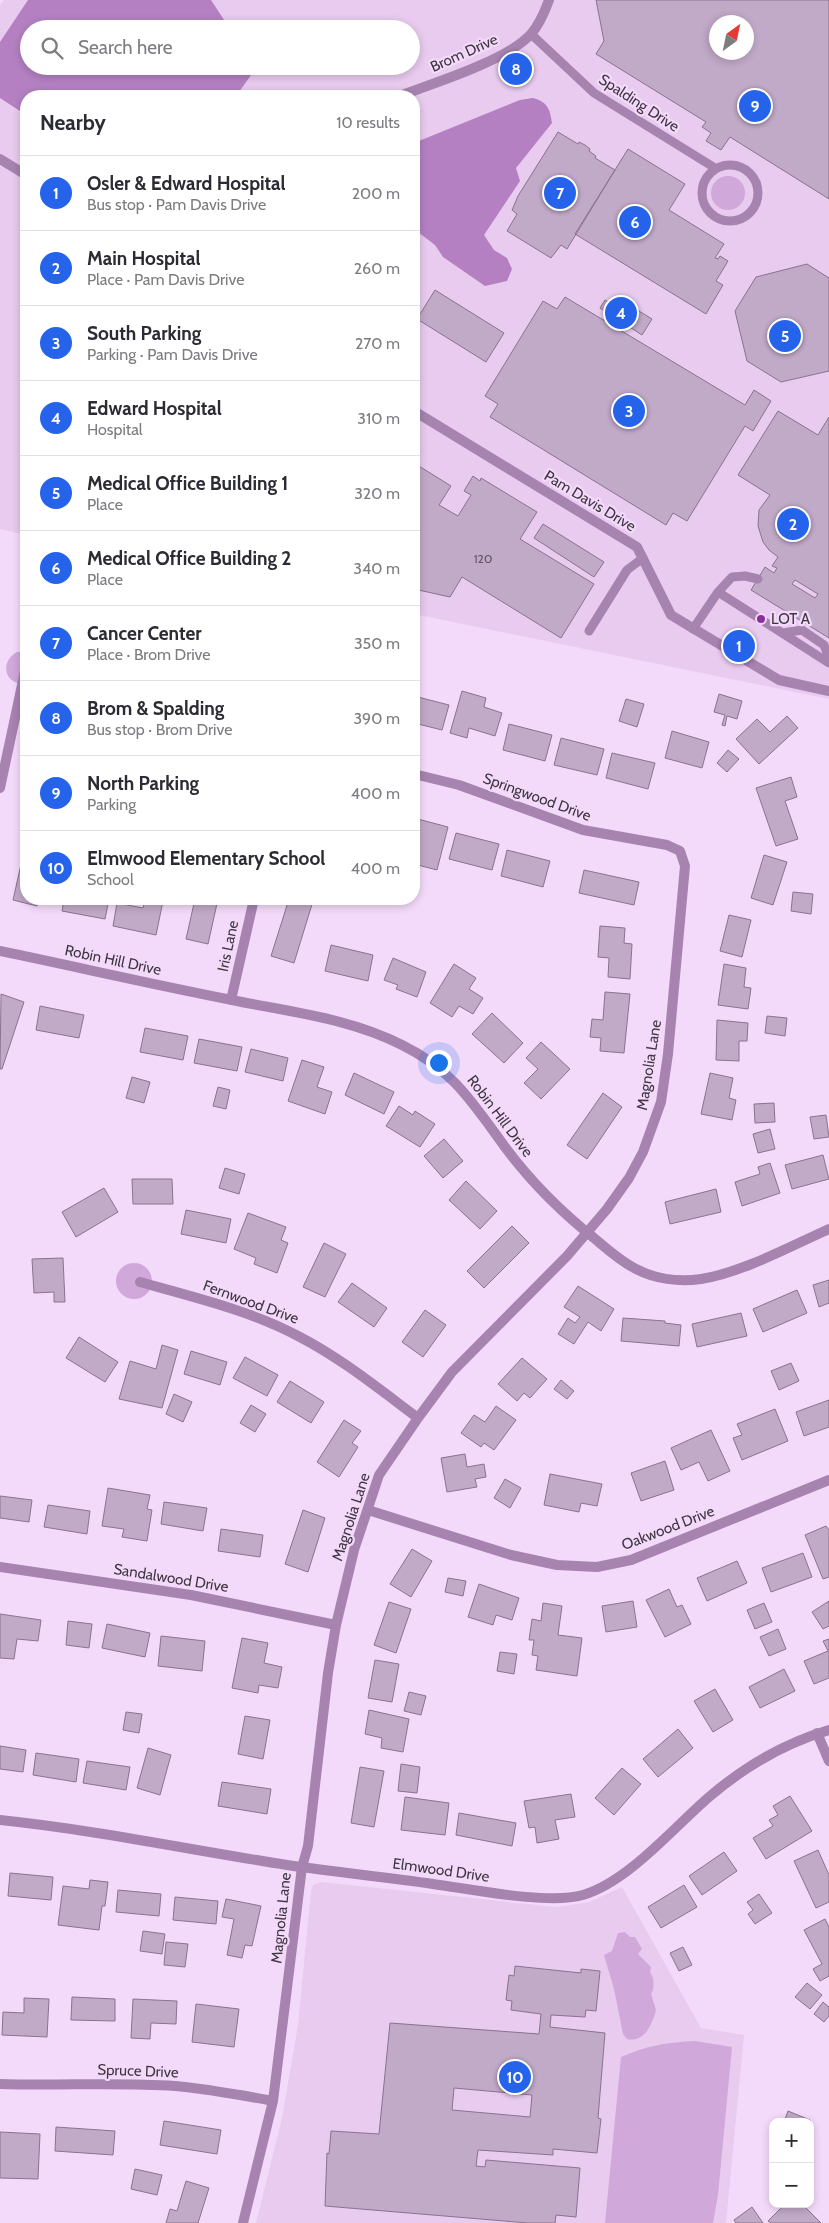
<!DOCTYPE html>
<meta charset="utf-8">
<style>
:root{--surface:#fff;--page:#f2f2f3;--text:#2b2b33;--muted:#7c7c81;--line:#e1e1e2;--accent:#2563eb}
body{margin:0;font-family:Cabin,sans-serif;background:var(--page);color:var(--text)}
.controls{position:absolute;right:15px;bottom:15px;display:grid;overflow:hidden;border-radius:10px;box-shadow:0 2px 8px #0003}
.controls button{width:45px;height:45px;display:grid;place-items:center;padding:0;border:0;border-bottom:1px solid var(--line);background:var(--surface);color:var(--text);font:25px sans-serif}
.compass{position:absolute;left:709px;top:15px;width:45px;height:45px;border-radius:50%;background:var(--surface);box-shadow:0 2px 8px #0003;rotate:33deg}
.you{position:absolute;left:438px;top:1062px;width:18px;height:18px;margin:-12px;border:4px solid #fff;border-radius:50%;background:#1a73e8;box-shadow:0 0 0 8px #1a73e833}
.badge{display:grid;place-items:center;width:32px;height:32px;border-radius:50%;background:var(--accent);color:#fff;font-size:16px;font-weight:700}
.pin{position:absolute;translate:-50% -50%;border:2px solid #fff;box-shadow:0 1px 5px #0006}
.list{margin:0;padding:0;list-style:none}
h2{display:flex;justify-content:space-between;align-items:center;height:65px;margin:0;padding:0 20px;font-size:21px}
h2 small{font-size:16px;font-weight:400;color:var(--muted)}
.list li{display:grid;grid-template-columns:32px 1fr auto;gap:15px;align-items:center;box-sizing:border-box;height:75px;padding:0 20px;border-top:1px solid var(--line)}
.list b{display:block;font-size:19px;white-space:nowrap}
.list p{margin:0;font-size:16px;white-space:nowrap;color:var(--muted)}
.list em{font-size:16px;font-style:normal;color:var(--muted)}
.icon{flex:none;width:28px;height:28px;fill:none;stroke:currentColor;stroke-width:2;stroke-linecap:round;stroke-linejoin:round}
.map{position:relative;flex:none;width:829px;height:2223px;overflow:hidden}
.search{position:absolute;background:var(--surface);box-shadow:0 2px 8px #0003;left:20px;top:20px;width:400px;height:55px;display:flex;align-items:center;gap:12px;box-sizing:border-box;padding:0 18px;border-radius:28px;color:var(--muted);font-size:19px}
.panel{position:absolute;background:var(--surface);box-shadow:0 2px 8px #0003;left:20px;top:90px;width:400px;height:815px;border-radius:20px}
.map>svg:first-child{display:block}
</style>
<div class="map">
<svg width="829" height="2223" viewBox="0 0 829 2223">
<rect width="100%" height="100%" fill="#f4dafa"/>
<path fill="#e8cbef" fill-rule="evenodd" d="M4,0h825v699l-415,-85v-518h-388v439l-26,-6v-524zM716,22h30v30h-30zM29,29h382v37h-382z
M321,1882l235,25 33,-5 33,-15 79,141 43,7 -18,188h-470l26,-105 16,-93 13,-134 2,-6z"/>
<path fill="#d0a8da" d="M711 193a17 17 0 1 1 34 0a17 17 0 1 1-34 0Z
M17,652h9v32c-23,1 -26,-23 -9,-32z
M116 1281a18 18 0 1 1 36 0a18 18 0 1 1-36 0Z
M625,1932l5,5h5l7,12 -4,5 13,13 -1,5c4,5 5,16 1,22l5,16c-4,15 -12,33 -29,29l-4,-5 -9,-45 -10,-34 8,-4 6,-18z
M695,2041l37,6 -14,148 -5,28h-108l16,-166c25,-11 47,-15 74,-16z"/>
<path fill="#b480c2" d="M28,0h183l19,29h-201v37h222l3,5 -18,25h-210v19l-26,-17v-56z
M533,98c14,4 17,10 19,25l-36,45 4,13 -36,54 10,15 13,8 5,11 -5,12 -22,5 -42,-29 -8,-12 -21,-16v-86l106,-43z"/>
<path fill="#c1a9c8" stroke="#89738f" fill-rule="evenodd" d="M596,0h233v199l-99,-62 -9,13 -15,-9 5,-8 -9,-6 4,-5 -110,-68 8,-13zM716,22h30v30h-30z
M558,132l20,12 1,-2 6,3 5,4 -1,2 7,5 -1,2 20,12 -48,79 -6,-4 -10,13 -44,-27 10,-17 -5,-4 6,-14z
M628,149l57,35 -16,26 55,34 -9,14 3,1 2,-3 8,5 -12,20 7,4 -17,29 -131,-80z
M807,264l22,14v93l-48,11 -34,-21 -12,-50 21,-34z
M435,290l69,43 -18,29 -69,-43z
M565,297l180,108 9,-15 17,11 -18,30 -8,-5 -58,95 -14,-8 -7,12 -176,-108 8,-13 -13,-8 58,-95 14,8z
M605,300l25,15 4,-7 18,11 -10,16 -42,-27z
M778,411l40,24 11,-18v221l-78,-48 14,-23 9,6 3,-5 -5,-2 6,-9 -9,-7 -6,-8 -5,-16 1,-16 11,-15 -32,-20zM795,580l23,14 -3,4 -23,-14z
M414,463l37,23 -12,19 19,11 13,-21 -7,-4 9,-15 7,5 1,-3 56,34 -17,27 74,45 -33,54 -99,-61 -12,20 -36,-8z
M543,524l61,38 -10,15 -60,-39z
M462,691l24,7 -2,9 18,6 -7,23 -26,-8 -2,10 -17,-5z
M719,694l23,7 -5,18 -10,-3 -2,10 -3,-1 3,-10 -11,-3z
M414,696l35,9 -7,25 -28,-7z
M626,699l18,5 -7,23 -18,-6z
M787,716l11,12 -39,36 -23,-25 21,-20 13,13z
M509,724l43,11 -7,26 -42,-11z
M672,731l37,11 -7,26 -37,-10z
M561,738l43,11 -7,26 -43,-10z
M728,750l11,9 -12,13 -10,-9z
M612,753l43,10 -7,26 -42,-11z
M791,777l6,20 -12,4 13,38 -22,7 -20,-58z
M414,818l34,9 -11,43 -23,-6 2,-12 -2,-1z
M456,833l43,11 -7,26 -43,-11z
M507,850l43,11 -7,26 -42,-11z
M764,855l23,7 -14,43 -22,-7z
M22,860l4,1v38h13l-2,7 -24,-6z
M584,870l55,12 -5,23 -55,-12z
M793,892l20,2 -2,20 -20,-3z
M64,899h45l-4,20 -43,-8z
M145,899l18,2 -7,34 -43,-9 4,-23 26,5z
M195,899h23l-10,45 -22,-5z
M289,899h15l9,2 -19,62 -23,-7z
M729,915l22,5 -9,37 -22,-6z
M600,926l25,2 -1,15 8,1 -2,35 -22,-2 1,-19 -11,-1z
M331,945l42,10 -5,26 -43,-10z
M393,958l33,14 -9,25 -21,-8 2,-4 -14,-5z
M454,964l22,14 -7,11 14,9 -10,16 -14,-8 -7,11 -22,-14z
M724,964l22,4 -2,19 7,1 -3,21 -30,-4z
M605,992l25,2 -6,59 -24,-2 1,-13 -11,-1 2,-18 11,1z
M1,994l23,8 -22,67h-2z
M40,1006l44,9 -5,23 -43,-8z
M492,1013l31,30 -19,20 -32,-29z
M767,1016l20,2 -2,18 -20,-3z
M717,1020l31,3 -1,18h-8v20l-23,-1z
M145,1028l43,8 -5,24 -43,-8z
M199,1039l43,8 -5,24 -43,-8z
M541,1042l29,27 -29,30 -17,-16 14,-14 -12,-11z
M251,1049l37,9 -5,23 -38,-9z
M302,1060l22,7 -7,20 15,5 -7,22 -37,-13z
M354,1073l40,19 -10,22 -39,-19z
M710,1073l23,5 -4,20 7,2 -4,20 -31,-6z
M132,1077l18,5 -6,21 -18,-5z
M218,1087l12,3 -4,19 -13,-3z
M603,1093l19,14 -35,52 -20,-14z
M774,1103l1,19 -20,1 -1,-19z
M399,1106l14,9 2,-4 20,13 -15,23 -34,-21z
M826,1115l3,22 -15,2 -4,-22z
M770,1129l5,20 -17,4 -5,-19z
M444,1139l19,22 -20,17 -19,-22z
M823,1155l6,24 -37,10 -7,-24z
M770,1163l10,30 -38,13 -7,-24 25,-8 -2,-7z
M225,1168l20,6 -6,20 -20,-6z
M132,1179h40l1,25h-40z
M466,1181l31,30 -17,18 -31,-29z
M104,1188l14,24 -42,25 -14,-25z
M716,1189l5,23 -51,12 -5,-22z
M186,1210l45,9 -5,24 -45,-9z
M248,1213l38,14 -5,13 7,3 -11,30 -23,-9 2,-6 -22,-9z
M512,1226l17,17 -45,45 -17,-17z
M324,1243l22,11 -21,43 -22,-10z
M63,1258l2,44h-11v-10l-20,1 -2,-34z
M829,1280v23l-10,4 -6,-22z
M352,1283l35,25 -13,19 -36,-25z
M578,1286l36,23 -13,22 -13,-9 -14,22 -16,-10 10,-16 7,5 5,-6 -16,-10z
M797,1290l10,23 -44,19 -10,-23z
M425,1310l21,15 -23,32 -21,-15z
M741,1313l6,23 -50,11 -5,-23z
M623,1318l42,3v2l16,2 -2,21 -58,-5z
M79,1337l39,25 -13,20 -39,-24z
M162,1345l16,5 -16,58 -43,-9 11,-38 26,8z
M191,1351l36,11 -7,23 -36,-11z
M245,1357l33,18 -11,21 -34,-18z
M522,1358l25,21 -17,19 -6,-5 -7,8 -19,-17z
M791,1363l8,18 -20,9 -8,-19z
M561,1380l13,11 -7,8 -13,-10z
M290,1381l34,21 -13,21 -34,-21z
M174,1394l18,8 -9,20 -17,-8z
M829,1400v27l-25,9 -8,-24z
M251,1405l15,9 -11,18 -15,-9z
M496,1406l20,14 -22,30 -10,-7 -3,4 -20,-14 13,-18 11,7z
M775,1409l13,32 -46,19 -9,-22 9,-3 -5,-11z
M344,1420l17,11 -9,12 6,4 -19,30 -22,-15z
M711,1430l19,41 -22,10 -9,-19 -18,8 -10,-22z
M465,1454l2,13 17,-3 2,13 -11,2 2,8 -30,5 -6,-34z
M665,1461l9,29 -33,11 -10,-28z
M550,1474l52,10 -5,22 -16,-3 -2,9 -35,-7z
M505,1479l16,9 -11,20 -16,-10z
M108,1488l42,7 -3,14 5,1 -5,31 -25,-4 2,-8 -22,-3z
M0,1496l32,4 -3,22 -29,-4z
M164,1502l43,6 -4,23 -42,-7z
M48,1505l42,6 -3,23 -43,-7z
M303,1510l22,8 -17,54 -23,-8z
M826,1526l3,4v47l-6,2 -18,-44z
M221,1529l42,6 -3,22 -42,-6z
M412,1549l20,12 -21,36 -21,-13z
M803,1553l9,24 -41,15 -9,-24z
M737,1561l10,22 -40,18 -10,-23z
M448,1578l18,3 -3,15 -18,-4z
M479,1584l40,14 -7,22 -16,-5 -3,10 -25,-8z
M669,1589l8,18 5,-2 9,19 -26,13 -19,-37z
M633,1601l4,26 -31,5 -4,-26z
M829,1601v25l-6,3 -11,-17z
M389,1602l22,7 -15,44 -22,-8z
M543,1603l19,3 -4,29 24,3 -5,38 -41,-6 2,-14 -6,-1 2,-15h-5l3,-21 9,2z
M764,1603l8,19 -17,7 -8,-19z
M0,1614l41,6 -3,21 -21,-2 -3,20 -14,-1z
M68,1621l24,3 -3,24 -23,-3z
M107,1624l43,9 -5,24 -43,-9z
M778,1629l8,20 -17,7 -9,-19z
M161,1636l44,5 -3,30 -44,-5z
M242,1638l26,5 -4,20 18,4 -4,21 -19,-3 -1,8 -26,-5z
M829,1639v39l-15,6 -10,-23 24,-10 -5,-10z
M500,1652l17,2 -3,20 -17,-3z
M375,1660l24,4 -7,38 -24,-4z
M784,1669l11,22 -35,17 -11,-21z
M715,1689l18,31 -20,12 -19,-31z
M409,1692l17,4 -5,19 -17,-4z
M369,1710l40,9 -6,33 -22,-4 1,-10 -17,-4z
M126,1712l16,2 -3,19 -16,-3z
M245,1716l25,4 -7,39 -25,-5z
M678,1729l15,19 -35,29 -15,-18z
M0,1746l26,4 -3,22 -23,-3z
M148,1748l23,7 -11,40 -23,-7z
M36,1753l43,6 -3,23 -43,-7z
M87,1761l43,6 -4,23 -43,-7z
M401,1764l19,3 -3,26 -19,-2z
M360,1767l24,4 -10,56 -23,-4z
M622,1768l19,16 -27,31 -19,-17z
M222,1782l49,7 -4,25 -49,-8z
M571,1794l4,23 -20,3 4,19 -22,4 -2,-16 -6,1 -5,-27z
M790,1796l22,35 -46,28 -13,-21 20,-12 -4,-6 9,-5 -5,-9z
M405,1797l44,6 -4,32 -44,-5z
M459,1813l57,10 -4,23 -56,-11z
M818,1850l11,25v27l-13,6 -22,-47z
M724,1852l13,19 -35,24 -13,-19z
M10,1873l43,4 -2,23 -43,-4z
M90,1880l18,2 -3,24h-3l-3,24 -41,-5 5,-39 26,3z
M684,1885l13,22 -36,21 -13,-21z
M118,1890l43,4 -2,22 -43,-4z
M759,1894l13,19 -17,11 -7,-10 5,-4 -6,-8z
M175,1897l43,4 -2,23 -43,-4z
M226,1899l35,7 -9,40 -7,-1 -3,13 -15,-3 7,-36 -12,-2z
M825,1919l4,8v49l-9,5 -7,-12 9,-5 -18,-34z
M143,1931l22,3 -3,20 -22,-3z
M166,1942l22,2 -3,23 -21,-2z
M683,1947l9,18 -13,6 -9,-18z
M515,1966l66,7v-4l19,2 -4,40 -10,-1 -1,7 -34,-2 -1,12 55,6 -7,85 3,1 -4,34 -44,-4v6l-75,-5 -2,16 9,1 1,-7 94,8 -4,49 -20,-2 -1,8h-27l-203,-17 2,-53 2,1 2,-23 48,3 11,-111 149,11 2,-20 -30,-4 1,-9 -6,-1 3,-25 5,1zM454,2088l78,7 -2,22 -78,-7z
M807,1983l15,12 -12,14 -15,-12z
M72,1997l43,2v22l-44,-1z
M24,1998l25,1 -2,38 -45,-2 1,-23 21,1z
M133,1999l44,2 -1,23 -25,-1 -1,16 -19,-1z
M823,2002l6,5v9l-5,6 -10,-8z
M196,2004l43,5 -5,38 -42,-5z
M788,2111l22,9v2h-26z
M164,2121l57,9 -4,24 -57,-9z
M56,2127l59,4 -2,24 -58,-4z
M0,2132l40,2 -2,45 -38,-1z
M135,2169l27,6 -5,20 -26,-6z
M186,2181l23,7 -11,35h-32l4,-14 7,2z
M785,2204h17l19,19h-50l-3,-2z
M752,2207l11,16h-27l-2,-3z"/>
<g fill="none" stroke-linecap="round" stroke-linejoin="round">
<path stroke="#a783b0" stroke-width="9" d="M531,34l63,59 121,75
M702 193a28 28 0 1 1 56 0a28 28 0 1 1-56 0Z
M718,592l14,-15 13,-1 13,3
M693,629l25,-37 111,71
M589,631l38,-61 16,-12
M783,633l19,-3 22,15 5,13"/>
<path stroke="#a783b0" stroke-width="10" d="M399,96c33,-12 109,-36 132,-62 8,-9 14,-23 18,-34
M0,159l26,16
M414,411l223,136 34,68 108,65 50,11
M0,788l25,-117
M0,951c77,16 155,34 232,49 58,12 117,18 170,45 51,25 70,57 103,102 26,35 55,64 89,91 13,11 26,23 42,31 19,10 43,13 65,10 40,-6 90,-33 128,-50
M231,1000l23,-101
M140,1282c53,15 109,28 158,54 43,22 81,53 120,82
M368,1510l143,45 46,10 40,2 34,-7 198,-80
M0,1567l191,28 145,30
M817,1733l12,28
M0,1820c96,10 191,30 287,45 48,7 97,12 146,19 38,5 115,21 150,11 45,-13 91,-68 126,-98 35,-30 76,-54 120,-67
M0,2084c58,2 117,-2 175,2 33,3 66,9 98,15
M243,2223l30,-122 29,-234 6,-21 20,-173 8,-48 18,-75 25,-75 39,-57 34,-46 115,-116 40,-47 22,-31 14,-26 18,-50 7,-48 17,-188 -5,-15 -13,-6 -84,-15 -124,-45 -45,-11"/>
</g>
<circle fill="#88319d" stroke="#f4dafa" stroke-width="2" cx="761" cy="619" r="5"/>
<g text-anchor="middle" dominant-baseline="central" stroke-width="4.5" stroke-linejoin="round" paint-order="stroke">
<g font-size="12" fill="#605364">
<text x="483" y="558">120</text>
</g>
<g font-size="15" fill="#3f3642" stroke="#f4dafa">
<text transform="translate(464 53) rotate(-24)">Brom Drive</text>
<text transform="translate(639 103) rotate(33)">Spalding Drive</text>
<text transform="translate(590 501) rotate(31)">Pam Davis Drive</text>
<text transform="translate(537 797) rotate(20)">Springwood Drive</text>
<text transform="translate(228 946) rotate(-78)">Iris Lane</text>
<text transform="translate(113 960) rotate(12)">Robin Hill Drive</text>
<text transform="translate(649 1065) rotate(-81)">Magnolia Lane</text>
<text transform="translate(500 1116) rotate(53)">Robin Hill Drive</text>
<text transform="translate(251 1302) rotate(20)">Fernwood Drive</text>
<text transform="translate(351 1517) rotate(-72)">Magnolia Lane</text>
<text transform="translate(668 1528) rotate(-21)">Oakwood Drive</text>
<text transform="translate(171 1578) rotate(9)">Sandalwood Drive</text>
<text transform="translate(441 1870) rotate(8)">Elmwood Drive</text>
<text transform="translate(281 1918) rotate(-84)">Magnolia Lane</text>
<text transform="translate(138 2071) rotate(2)">Spruce Drive</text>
</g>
<g font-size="15" fill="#3f3642" stroke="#f4dafa" text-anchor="start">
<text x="771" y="619">LOT A</text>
</g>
</g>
</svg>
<div class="controls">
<button>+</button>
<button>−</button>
</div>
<svg class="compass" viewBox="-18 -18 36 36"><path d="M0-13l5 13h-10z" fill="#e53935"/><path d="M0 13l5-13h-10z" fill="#7c7c81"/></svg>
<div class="you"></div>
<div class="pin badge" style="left:739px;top:646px">1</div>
<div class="pin badge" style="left:793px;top:524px">2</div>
<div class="pin badge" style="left:629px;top:411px">3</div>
<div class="pin badge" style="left:621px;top:313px">4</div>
<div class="pin badge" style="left:785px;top:336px">5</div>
<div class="pin badge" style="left:635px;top:222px">6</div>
<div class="pin badge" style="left:560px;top:193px">7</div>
<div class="pin badge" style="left:516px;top:69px">8</div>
<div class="pin badge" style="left:755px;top:106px">9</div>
<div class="pin badge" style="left:515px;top:2077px">10</div>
<div class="search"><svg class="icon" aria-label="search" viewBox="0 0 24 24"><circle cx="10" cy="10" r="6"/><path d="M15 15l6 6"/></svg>Search here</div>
<section class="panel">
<h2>Nearby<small>10 results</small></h2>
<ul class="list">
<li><span class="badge">1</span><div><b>Osler &amp; Edward Hospital</b><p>Bus stop · Pam Davis Drive</p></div><em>200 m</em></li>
<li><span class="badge">2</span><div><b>Main Hospital</b><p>Place · Pam Davis Drive</p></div><em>260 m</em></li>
<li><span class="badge">3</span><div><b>South Parking</b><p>Parking · Pam Davis Drive</p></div><em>270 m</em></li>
<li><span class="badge">4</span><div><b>Edward Hospital</b><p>Hospital</p></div><em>310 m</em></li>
<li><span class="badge">5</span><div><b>Medical Office Building 1</b><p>Place</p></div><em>320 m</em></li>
<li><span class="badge">6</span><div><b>Medical Office Building 2</b><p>Place</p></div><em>340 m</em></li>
<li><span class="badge">7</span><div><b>Cancer Center</b><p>Place · Brom Drive</p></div><em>350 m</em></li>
<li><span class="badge">8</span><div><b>Brom &amp; Spalding</b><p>Bus stop · Brom Drive</p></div><em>390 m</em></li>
<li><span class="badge">9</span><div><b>North Parking</b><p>Parking</p></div><em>400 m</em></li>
<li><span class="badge">10</span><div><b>Elmwood Elementary School</b><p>School</p></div><em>400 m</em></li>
</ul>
</section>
</div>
